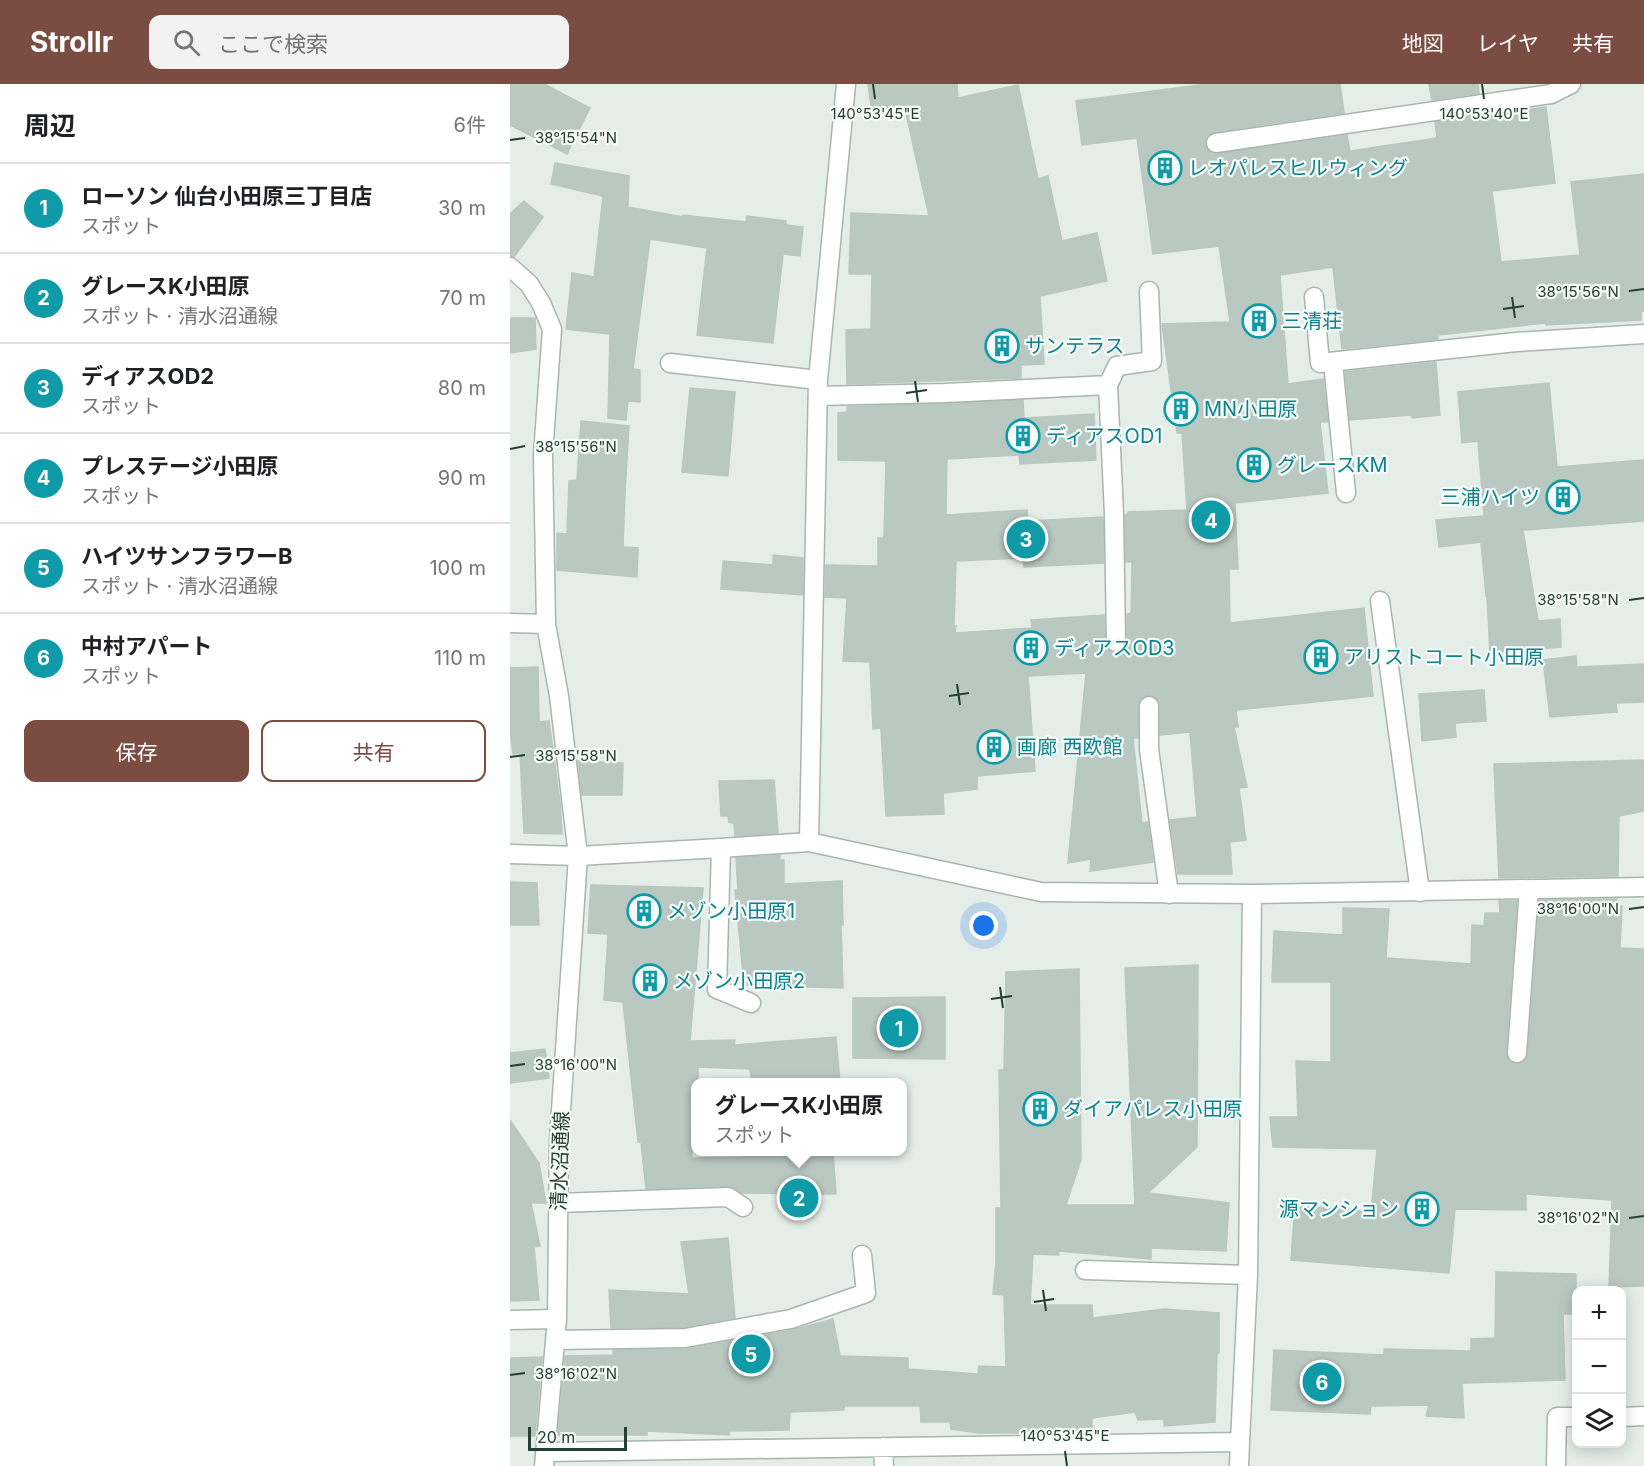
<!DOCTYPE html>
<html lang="ja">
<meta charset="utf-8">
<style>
:root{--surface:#fff;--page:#f2f2f2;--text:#202124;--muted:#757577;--line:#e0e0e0;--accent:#7b4c42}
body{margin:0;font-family:Inter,"Noto Sans JP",sans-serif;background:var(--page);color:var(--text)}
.controls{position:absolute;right:18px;bottom:18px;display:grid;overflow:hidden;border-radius:12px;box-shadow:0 3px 15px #0003}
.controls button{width:54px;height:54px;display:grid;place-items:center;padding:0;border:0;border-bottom:2px solid var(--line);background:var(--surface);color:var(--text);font:30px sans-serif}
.scale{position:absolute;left:18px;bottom:15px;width:99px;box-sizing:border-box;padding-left:6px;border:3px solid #253e36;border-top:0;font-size:16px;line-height:21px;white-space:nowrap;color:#253e36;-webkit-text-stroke:4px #f5faf7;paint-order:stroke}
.you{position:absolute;left:474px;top:842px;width:21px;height:21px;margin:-15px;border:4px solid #fff;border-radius:50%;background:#1a73e8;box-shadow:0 0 0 9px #1a73e833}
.badge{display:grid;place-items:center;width:39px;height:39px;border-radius:50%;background:var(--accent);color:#fff;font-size:20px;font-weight:700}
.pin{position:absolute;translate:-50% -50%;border:3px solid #fff;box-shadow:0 2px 6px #0006}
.popup{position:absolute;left:181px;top:994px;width:216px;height:78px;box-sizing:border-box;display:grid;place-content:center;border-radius:12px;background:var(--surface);filter:drop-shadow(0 2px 4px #0005);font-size:20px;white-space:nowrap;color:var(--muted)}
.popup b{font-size:22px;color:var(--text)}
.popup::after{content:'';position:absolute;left:50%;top:100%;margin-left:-12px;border:12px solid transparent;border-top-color:var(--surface)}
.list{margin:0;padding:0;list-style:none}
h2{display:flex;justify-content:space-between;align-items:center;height:78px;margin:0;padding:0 24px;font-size:26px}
h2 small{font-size:20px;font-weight:400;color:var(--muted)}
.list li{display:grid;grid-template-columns:39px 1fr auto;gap:18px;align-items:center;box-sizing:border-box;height:90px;padding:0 24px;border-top:2px solid var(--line)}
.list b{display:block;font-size:22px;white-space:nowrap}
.list p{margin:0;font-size:20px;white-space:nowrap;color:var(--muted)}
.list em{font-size:20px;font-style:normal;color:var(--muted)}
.actions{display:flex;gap:12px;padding:18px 24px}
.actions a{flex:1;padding:14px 0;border:2px solid var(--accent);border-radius:12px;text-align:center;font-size:21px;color:var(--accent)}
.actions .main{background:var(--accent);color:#fff}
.icon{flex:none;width:33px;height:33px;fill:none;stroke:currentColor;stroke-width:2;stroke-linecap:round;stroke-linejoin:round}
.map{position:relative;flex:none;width:1134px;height:1382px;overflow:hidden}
header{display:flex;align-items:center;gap:36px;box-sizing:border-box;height:84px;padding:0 30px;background:var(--accent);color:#fff}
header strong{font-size:28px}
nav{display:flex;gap:33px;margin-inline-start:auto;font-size:21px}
.search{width:420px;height:54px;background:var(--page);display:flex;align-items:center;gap:15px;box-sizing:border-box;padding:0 21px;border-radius:12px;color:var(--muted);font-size:22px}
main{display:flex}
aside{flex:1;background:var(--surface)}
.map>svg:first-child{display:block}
</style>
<header>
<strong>Strollr</strong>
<div class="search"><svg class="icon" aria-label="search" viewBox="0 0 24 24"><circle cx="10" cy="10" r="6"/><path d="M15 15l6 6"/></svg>ここで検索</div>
<nav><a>地図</a><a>レイヤ</a><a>共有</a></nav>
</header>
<main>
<aside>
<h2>周辺<small>6件</small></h2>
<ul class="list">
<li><span class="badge" style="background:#0f9aa8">1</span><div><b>ローソン 仙台小田原三丁目店</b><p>スポット</p></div><em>30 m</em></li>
<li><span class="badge" style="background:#0f9aa8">2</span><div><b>グレースK小田原</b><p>スポット · 清水沼通線</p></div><em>70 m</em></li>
<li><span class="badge" style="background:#0f9aa8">3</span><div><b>ディアスOD2</b><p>スポット</p></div><em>80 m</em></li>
<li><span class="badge" style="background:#0f9aa8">4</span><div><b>プレステージ小田原</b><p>スポット</p></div><em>90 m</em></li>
<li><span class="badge" style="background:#0f9aa8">5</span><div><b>ハイツサンフラワーB</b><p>スポット · 清水沼通線</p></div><em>100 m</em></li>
<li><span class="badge" style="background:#0f9aa8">6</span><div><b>中村アパート</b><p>スポット</p></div><em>110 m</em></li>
</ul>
<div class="actions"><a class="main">保存</a><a>共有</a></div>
</aside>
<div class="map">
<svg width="1134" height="1382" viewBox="0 0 1134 1382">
<rect width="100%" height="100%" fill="#e5ede9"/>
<path fill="#bac8c2" stroke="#b8c7c0" stroke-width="1.5" d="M0,0h34l46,24 -23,46 -57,-29z
M358,0h89l1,14 60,-13 20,94 10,-3 14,65 35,-8 10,48 -67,15 4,68 -23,1v13l-174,6 -1,-54 25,-1 1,-55h-23l2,-61 78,3 -24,-107 28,-6 -61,10z
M698,0h132l4,29 -130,19 -5,3 -3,3 -1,7 3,5 4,4h5l130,-19 3,16 87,-13 -2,-16 111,-15 9,76 -63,8 9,71 79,-7 -9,-73 73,-8v137l-3,1v8l-95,5 -1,-2 -107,12v4l-96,10 -9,-82 -53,8 8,109 35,-5 5,43h-8l8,71 -93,10 3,66h-9l1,54 134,-15 9,88 -137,14 2,17h-4l13,60 -8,1 7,52 -16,2 2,32h-54l-8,-54 27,-3 -7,-85 -30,3v-30l-1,-4 -4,-4 -5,-2 -6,1 -5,5 -1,37h-5l9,85 6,-1 5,40 -63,9 1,-12 -23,4 18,-190 -58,3 7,95 -58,5v13l-34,4 1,21 -58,2 -5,-88 -8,1 -3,-67 -27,-1 4,-63 -22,-1 1,-32 52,1v-28h6l2,-77 -48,-1v-47l9,-1v-5l176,-7 1,18 70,-4 2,46 -76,4 -1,-9 -72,4 -1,56 81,-5 1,11 75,-4 1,46 -80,4 -1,-9 -67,3 -2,65h2l-1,7 77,-5 -1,-8 73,-5 2,32 5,5 6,1 5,-2 4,-4 1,-5v-28l4,-1 1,-51h-6l-1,-47h2l1,-3 59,-2 -5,-77h-5l-15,-109 68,-2 -11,-76 -66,8 -16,-116 -55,7 -6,-44z
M919,0h49l1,9 -47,7z
M45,79l74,13 -1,31 55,10v-2l63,7 1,-6 39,5v4l17,2 -3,29 -17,-2 -10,89 -76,-8 10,-87 -57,-9 -17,130 7,1v32l-12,-1 -2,19 -18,-2 2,-84 -44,-5 6,-56 22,4 9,-81 -52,-12z
M14,117l19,16 -29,40 -4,-1v-42z
M0,234h25l1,31 -26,4z
M926,278l4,53 -28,3 -1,-3 -61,5 -5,-48z
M1039,299l8,84 87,-7v61l-121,9 15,91 22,-2 1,28 -71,6 -3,-57h-1l-5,-54 -42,5 -3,-27 48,-4 -6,-75 -16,2 -4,-51z
M180,304l45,4 -7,84 -46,-4z
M71,337l48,5 -4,66 -2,55 15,1 -1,29 -80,-7v-37l10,1 2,-53 8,-1z
M263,471l30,3v37l-82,-6 2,-28 50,4z
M1066,572l1,11 67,-3v38l-28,1 1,9 -67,5 -7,-57z
M28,583l1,55 10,-1 11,81 2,32 -38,-1 -4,-80 -7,1 -3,-23v-63z
M974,606l2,31 -31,2 1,14 -34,4 -3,-47z
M1134,676v51l-25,5 -1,60 -119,2 -5,-114z
M68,677l45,2 -1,32h-40z
M264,696l4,53 -43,3 -1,-13 -5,-1 -1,-6h-7l-2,-35z
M270,771v5h4v24l58,-3 1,44h-2l2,63 -99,-3 -9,-95h3l-2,-32z
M0,798l27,1 2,42h-29z
M81,801l112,3 -13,153 45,-1 -1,5 102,-8 4,46h-88l-2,-14 -52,-2v16h-2v16h-6l2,59 51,-1v-5h90l3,42 -94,-1 -8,-5 -6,-2 -82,3 -5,-47h-3l-15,-140 -19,-2 4,-66 -20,-1z
M1107,815v7h5l-2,42 24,1v337l-35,1 3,-87 -86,-6v16l-71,-1 -6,64 -158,-13 4,-55 76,7 6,-63 -104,-2 -3,-30h28l-2,-56 35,1v-80h-59l2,-51 69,4v-27l46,1 -3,49 85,6 1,-39 12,1 1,-13h15l-1,-12h18l-11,151 1,5 3,5 7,2 5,-1 4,-3 2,-6 11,-154z
M688,881l-1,182 -49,46 81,10 -3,48 -75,-3v11l-93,-8 1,4 -26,-1 -3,51h62l1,13 71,-9 55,4v40h-2l-2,69 -51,4v-7l-26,1 -3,-8 -43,6v12h-68v3h-45l-28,-4 -1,-7h-29l-1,-16h-76v4l-54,2 -1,18 -60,1v4l-82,-4v4h-89l7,-79 48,-1v-5l74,-1 106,-19 40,-11 7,37 68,2v11l70,5 1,-8 27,1 -2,-72 -11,-1 3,-32v-54h5l-2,-138h5l2,-98 73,-3 2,191 -15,45h69l-10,-237z
M435,913v62l-92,-1v-60z
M35,965l4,29 -39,5v-30z
M0,1036l29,43 7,40h-15l9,43 -6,1 5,53 -29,1z
M218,1154l7,80 -51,9 -73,1 -2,-38 80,4 -8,-52z
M986,1188l80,2v40h-13l2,66 -103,3 2,35 -38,-2 3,-11 -58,1 -1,8 -99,-4 3,-60 110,5v-6l87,2v-12l24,-1z
M32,1273l-7,79h-25v-78z"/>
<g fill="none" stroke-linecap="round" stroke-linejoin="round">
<g stroke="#a8b5b0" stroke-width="21">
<path id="minor" d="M336,0l-28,296 -9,462 232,50 211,2 392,-7
M706,59l335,-49 20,-10
M0,183l19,17 12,19 11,26 -9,126 3,169 13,72 19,160 -19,284 -2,179 -13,147
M804,213l6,66 196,-21 128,-8
M160,279l148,17
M823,279l13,130
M308,312l127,-3 163,-8
M870,517l40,291
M0,539l36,1
M606,558l-2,-128 -6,-129 9,-19 35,-5 -3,-70
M639,622v43l20,145
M211,764l-4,141 34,14
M0,770l68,2 143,-8 88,-6
M1007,969l12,-164
M48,1119l170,-6 15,10
M575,1186l163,5
M0,1236l47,-1
M46,1256l129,-2 106,-19 75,-26 -4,-38
M1112,1333l22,-1
M373,1363l1,19
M36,1368l694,-10 8,-167 4,-381
M729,1382l1,-24
M1046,1382l1,-49h19"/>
</g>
<use href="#minor" stroke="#fff" stroke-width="18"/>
</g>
<path fill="none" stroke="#253e36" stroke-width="2" d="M363,0l2,15M972,0l2,15M0,56l15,-2M1119,207l15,-2M1002,213l3,21M993,225l21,-3M405,297l3,21M396,309l21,-3M0,365l15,-3M1119,516l15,-2M447,600l3,21M439,612l20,-3M0,673l15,-2M1119,825l15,-2M490,903l3,21M481,915l21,-3M0,982l15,-2M1119,1134l15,-2M533,1206l3,21M524,1218l20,-3M0,1291l15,-2M555,1367l2,15"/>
<defs>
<g id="building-ring" transform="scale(1.725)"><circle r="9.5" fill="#f5faf7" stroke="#0f9aa8" stroke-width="1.5"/><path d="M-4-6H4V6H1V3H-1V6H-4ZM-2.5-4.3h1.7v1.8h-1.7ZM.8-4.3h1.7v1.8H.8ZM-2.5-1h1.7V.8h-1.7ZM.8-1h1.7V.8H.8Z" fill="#0f9aa8"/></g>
</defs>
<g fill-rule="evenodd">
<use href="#building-ring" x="655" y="84"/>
<use href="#building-ring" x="749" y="237"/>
<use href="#building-ring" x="492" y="262"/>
<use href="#building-ring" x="671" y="325"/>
<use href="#building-ring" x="513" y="352"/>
<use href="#building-ring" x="744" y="381"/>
<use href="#building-ring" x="1053" y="413"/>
<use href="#building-ring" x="521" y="564"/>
<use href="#building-ring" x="811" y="573"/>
<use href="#building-ring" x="484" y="663"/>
<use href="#building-ring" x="134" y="827"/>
<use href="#building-ring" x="140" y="897"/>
<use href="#building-ring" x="530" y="1025"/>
<use href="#building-ring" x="912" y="1125"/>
</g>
<g text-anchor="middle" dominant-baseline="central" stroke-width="4.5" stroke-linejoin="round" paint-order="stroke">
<g font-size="20" fill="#0d838f" stroke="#f5faf7" text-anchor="start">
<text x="678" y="84">レオパレスヒルウィング</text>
<text x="772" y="237">三清荘</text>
<text x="515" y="262">サンテラス</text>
<text x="694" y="325">MN小田原</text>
<text x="536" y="352">ディアスOD1</text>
<text x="767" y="381">グレースKM</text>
<text x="1030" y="413" text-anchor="end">三浦ハイツ</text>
<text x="544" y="564">ディアスOD3</text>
<text x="834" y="573">アリストコート小田原</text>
<text x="507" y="663">画廊 西欧館</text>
<text x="157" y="827">メゾン小田原1</text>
<text x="163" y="897">メゾン小田原2</text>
<text x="553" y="1025">ダイアパレス小田原</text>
<text x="889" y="1125" text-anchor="end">源マンション</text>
</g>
<g font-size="20" fill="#253e36" stroke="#f5faf7">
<text transform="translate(50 1077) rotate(-88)">清水沼通線</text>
</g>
</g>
<g font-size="15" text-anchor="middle" fill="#253e36" stroke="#f5faf7" stroke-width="4.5" stroke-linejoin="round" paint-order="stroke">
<text x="365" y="35">140°53'45"E</text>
<text x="974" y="35">140°53'40"E</text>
<text x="66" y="59">38°15'54"N</text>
<text x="1068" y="213">38°15'56"N</text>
<text x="66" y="368">38°15'56"N</text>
<text x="1068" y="521">38°15'58"N</text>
<text x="66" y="677">38°15'58"N</text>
<text x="1068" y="830">38°16'00"N</text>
<text x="66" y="986">38°16'00"N</text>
<text x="1068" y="1139">38°16'02"N</text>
<text x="66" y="1295">38°16'02"N</text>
<text x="555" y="1357">140°53'45"E</text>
</g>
</svg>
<div class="controls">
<button>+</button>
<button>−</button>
<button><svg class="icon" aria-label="layers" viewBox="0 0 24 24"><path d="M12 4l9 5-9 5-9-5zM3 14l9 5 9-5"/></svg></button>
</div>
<div class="scale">20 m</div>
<div class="you"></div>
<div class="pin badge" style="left:389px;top:944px;background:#0f9aa8">1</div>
<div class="pin badge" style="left:289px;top:1114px;background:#0f9aa8">2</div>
<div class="popup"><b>グレースK小田原</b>スポット</div>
<div class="pin badge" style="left:516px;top:455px;background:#0f9aa8">3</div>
<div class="pin badge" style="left:701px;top:436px;background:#0f9aa8">4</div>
<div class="pin badge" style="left:241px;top:1270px;background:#0f9aa8">5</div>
<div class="pin badge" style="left:812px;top:1298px;background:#0f9aa8">6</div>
</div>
</main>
